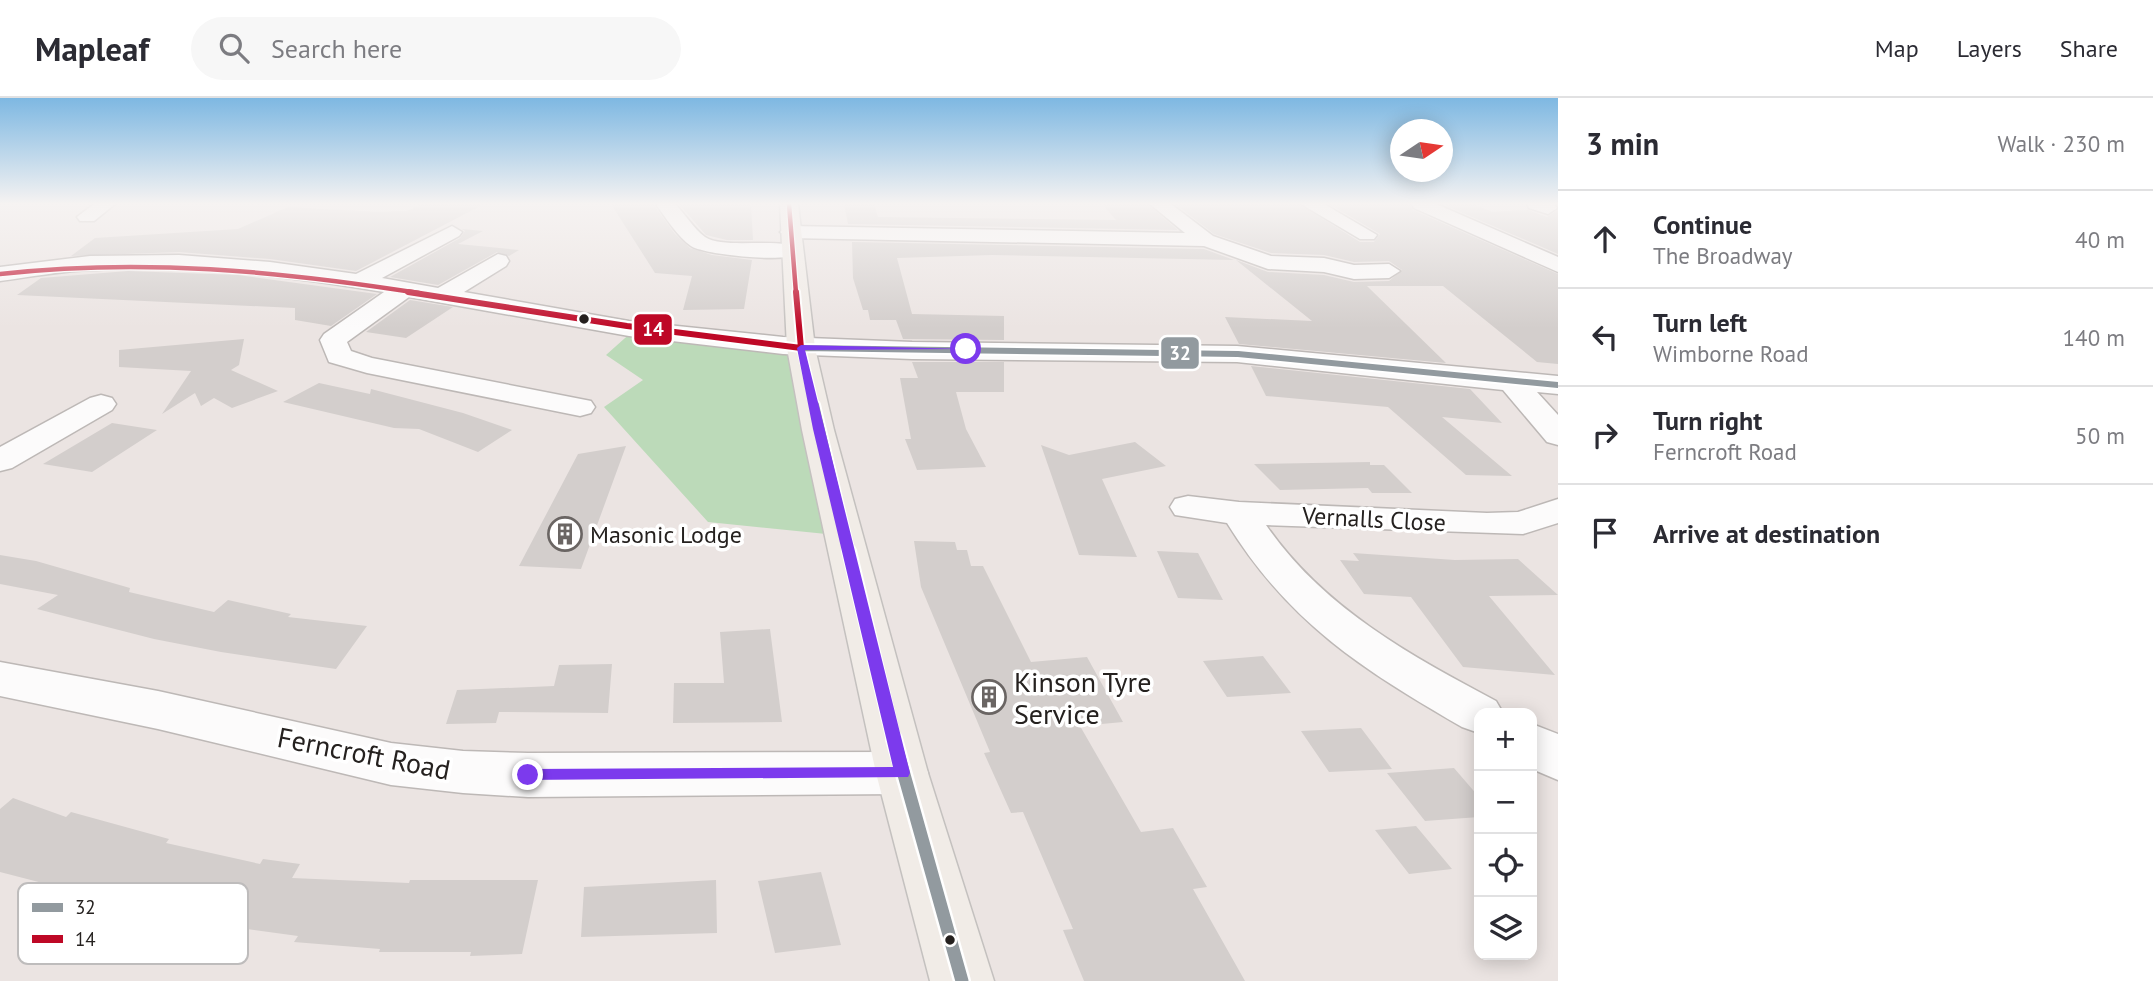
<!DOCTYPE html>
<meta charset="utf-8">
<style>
:root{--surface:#fff;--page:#f7f7f7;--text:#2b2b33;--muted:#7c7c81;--line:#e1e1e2}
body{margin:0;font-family:"PT Sans",sans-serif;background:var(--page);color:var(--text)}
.controls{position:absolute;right:21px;bottom:21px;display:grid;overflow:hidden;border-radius:14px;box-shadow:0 4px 18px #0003}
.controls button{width:63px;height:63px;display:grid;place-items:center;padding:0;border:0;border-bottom:2px solid var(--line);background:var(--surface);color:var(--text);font:35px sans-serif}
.compass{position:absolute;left:1390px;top:21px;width:63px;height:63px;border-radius:50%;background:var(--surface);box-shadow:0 4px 18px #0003;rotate:77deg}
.stop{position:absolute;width:21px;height:21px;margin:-16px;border:5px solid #7c3aed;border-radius:50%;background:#fff}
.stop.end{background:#7c3aed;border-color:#fff;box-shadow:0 2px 7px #0008}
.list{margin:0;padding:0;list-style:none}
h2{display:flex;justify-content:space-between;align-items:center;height:91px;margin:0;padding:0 28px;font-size:30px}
h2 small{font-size:23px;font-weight:400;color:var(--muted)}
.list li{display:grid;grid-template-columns:46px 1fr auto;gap:21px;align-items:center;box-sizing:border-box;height:98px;padding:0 28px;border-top:2px solid var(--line)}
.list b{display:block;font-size:26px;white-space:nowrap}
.list p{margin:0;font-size:23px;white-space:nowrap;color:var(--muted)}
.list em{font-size:23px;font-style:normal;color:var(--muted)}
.icon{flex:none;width:38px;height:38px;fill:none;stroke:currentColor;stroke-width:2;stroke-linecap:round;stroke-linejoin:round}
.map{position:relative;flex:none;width:1558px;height:883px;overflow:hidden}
header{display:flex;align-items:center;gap:42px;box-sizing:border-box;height:98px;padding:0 35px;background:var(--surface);border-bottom:2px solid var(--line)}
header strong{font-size:33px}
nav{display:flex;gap:38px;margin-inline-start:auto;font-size:24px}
.search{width:490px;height:63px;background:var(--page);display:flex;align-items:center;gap:18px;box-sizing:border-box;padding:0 24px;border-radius:38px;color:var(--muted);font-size:26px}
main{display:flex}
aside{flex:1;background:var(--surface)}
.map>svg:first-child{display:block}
</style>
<header>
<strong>Mapleaf</strong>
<div class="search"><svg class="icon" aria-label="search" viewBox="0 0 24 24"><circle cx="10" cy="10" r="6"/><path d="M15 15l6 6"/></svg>Search here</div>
<nav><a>Map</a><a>Layers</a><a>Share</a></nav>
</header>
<main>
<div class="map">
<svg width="1558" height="883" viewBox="0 0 1558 883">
<rect width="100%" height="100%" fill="#ebe4e2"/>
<path fill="#bcdab9" d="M634,232l167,18 45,188 -138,-14 -104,-115 39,-27 -37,-25z"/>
<path fill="#d3cecc" d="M421,106h63l-128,67 -86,-12 -91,-7 -108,4 24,-18 143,-9 50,-22 90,5 29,-1z
M611,106h42l22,30 15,14 22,7 40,5 -8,49 -61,1 9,-34 -37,-3z
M679,106l72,1 2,35h-26l-21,-5z
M844,106h30l4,13 238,3 -14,-16h45l31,26 -330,-6z
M1175,106h124l61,38h14l6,-8 -51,-30h81l3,6 145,64v90l-21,-2 -94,-76h-76l79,77 -207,-19 -14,-27 87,4 -76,-61 32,12 56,3 30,7 35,-1 13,-11 -13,-9 -35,1 -30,-7 -53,-2 -57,-19z
M1442,106h32l18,8 36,-2 19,7 11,-7v44z
M462,131l21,2 -25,13 61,6 -10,6 -12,-4 -59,33 -48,-8 70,-39 5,-7z
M852,144l352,7 30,11 -242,-5 -95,3 15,56 92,2v24l-101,-1 -7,-19h-26l-2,-10h-5l-10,-32z
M128,173l110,4 139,19 -46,32 -36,-6v-12l-278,-13 24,-17z
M410,202l43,7 -47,31 -40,-6z
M244,241l-5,26 -8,5 47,21 -46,17 -18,-10 -13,8 -6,-13 -33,21 29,-43 -72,-4v-17z
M912,264h92v30h-48l10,37 20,38 -69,3 -12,-31h6l-11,-61h18z
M1251,268l219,23 32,34 -60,-6 70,59 -46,-1 -78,-68 -122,-11z
M319,285l51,11 1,-5 92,24 49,17 -34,22 -59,-23 -25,-1 -111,-26z
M112,325l45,7 -65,42 -49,-8z
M1135,344l31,24 -64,13 35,78 -58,-2 -38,-110 28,10z
M626,348l-45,123 -62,-3 59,-112z
M1370,364v3h14l28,28h-40l-4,-5 -88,2 -26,-26z
M914,443l41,1 2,8h10l4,16h12l48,96 56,-5 36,65 -43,4 61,106 32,-4 34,59 -14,2 52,92h-161l-21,-51 10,-1 -50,-117 -12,1 -27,-60 6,-1 -69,-165z
M1157,453l41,2 25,47 -45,-2z
M1353,455l102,7 63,-1 40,36 -69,1 66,79 -92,-8 -52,-70 -47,-3 -24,-34 19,1z
M0,457l36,6 94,27 -1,4 85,20 14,-12 63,14 -3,3 79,9 -31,43 -115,-17 -67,-13 -117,-30 21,-14 -58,-11z
M770,531l12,93 -109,1 1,-40h50l-4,-51z
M1263,558l28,37 -64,4 -24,-36z
M612,566l-4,49 -109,-1 -3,11 -50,1 11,-34 97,-4 5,-21z
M1361,630l31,41 -63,3 -28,-41z
M1454,670l25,29v20l-54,4 -38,-48z
M13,700l53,19 5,-5 98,27 -3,4 94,21 3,-5 37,5 -8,14 117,5 1,-3h128l-16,74 -52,2 1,-4h-92l1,-3 -86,-7 4,-6 -87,-12 -97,-24 -12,14 -55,-15 11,-12 -58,-15v-63z
M1416,728l36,43 -43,5 -34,-44z
M821,774l20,73 -66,8 -17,-72z
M716,782l1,53 -136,4 3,-50z"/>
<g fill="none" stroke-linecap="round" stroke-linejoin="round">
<g stroke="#bdb8b6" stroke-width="3">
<path id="minor" d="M94,106h21l-21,17h-14l-3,-4z
M656,106h19c10,10 19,25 30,33 21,14 84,-3 97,15 -9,12 -98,3 -111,-6 -13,-9 -26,-29 -35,-42z
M1150,106h21l42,32 58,20 53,2 30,7 35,-1 11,7 -11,7 -35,1 -30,-7 -56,-3 -64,-23 -414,-8 -10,-6 10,-6 395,7z
M1301,106h23l53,31 -3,4h-14z
M1412,106h24l122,53v15l-144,-64z
M1527,106h27l3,4 -9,6 -19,-6z
M452,128l10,6 -3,4 -77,42 56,10 60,-34 8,2 3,5 -3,5 -42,26 165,29 154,16 129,5 325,4 321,30v18l-21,-2 21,23v30l-11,-3 -44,-52 -266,-28 -325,-3 -129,-5 -154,-18 -220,-39 -62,45 4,9 21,7 219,43 4,6 -4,6 -11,3 -213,-43 -38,-11 -9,-22 4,-6 60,-42c-95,-16 -195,-28 -293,-22 -30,1 -61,7 -91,11v-14l90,-11 89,-1 91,7 86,12z
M101,297l11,3 4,6 -4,6 -100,58 -12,3v-24l90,-49z
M1188,398l51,6 248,11 31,-1 40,-13v24l-35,11 -257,-9c57,83 144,130 230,176l7,12h-24v20l-17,-6c-100,-58 -173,-104 -235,-204l-52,-8 -5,-8 5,-8z
M0,564l158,29 233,52 72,8 65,2 374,-1 19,6 7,15 -7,15 -19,6 -374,3 -65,-4 -72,-8 -233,-56 -158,-33z
M1532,626l26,10v46l-26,-11z"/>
</g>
<g stroke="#c4c1bf" stroke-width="3">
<path id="major" d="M780,106h18l17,144 19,82 94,343 66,208h-64l-54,-208 -74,-343 -15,-82z"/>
</g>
<use href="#minor" fill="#fcfbfb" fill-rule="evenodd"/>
<use href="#major" fill="#f1ece7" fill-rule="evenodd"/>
<g stroke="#fff" stroke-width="10">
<path id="bus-1-far3" d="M801,250l437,6 320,31
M801,250l14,59"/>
</g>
<g stroke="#fff" stroke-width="12">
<path id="bus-1-far2" d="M815,307l35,148"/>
</g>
<g stroke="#fff" stroke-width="16">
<path id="bus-1-far1" d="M849,453l45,190"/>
</g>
<g stroke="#fff" stroke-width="18">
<path id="bus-1" d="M894,641l68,242"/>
</g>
<g stroke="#fff" stroke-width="7">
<path id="bus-2-far1" d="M789,106l7,89
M0,176c142,-16 279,-3 419,19"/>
</g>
<g stroke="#fff" stroke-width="10">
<path id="bus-2" d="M408,194l219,34 174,22
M796,194l5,56"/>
</g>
<use href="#bus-1-far3" stroke="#929a9f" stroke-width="6"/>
<use href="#bus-1-far2" stroke="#929a9f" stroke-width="8"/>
<use href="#bus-1-far1" stroke="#929a9f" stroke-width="10"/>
<use href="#bus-1" stroke="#929a9f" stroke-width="13"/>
<use href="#bus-2-far1" stroke="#be0826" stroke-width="4.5"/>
<use href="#bus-2" stroke="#be0826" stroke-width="6"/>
</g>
<linearGradient id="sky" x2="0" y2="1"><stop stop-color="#7eb8e2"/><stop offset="0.46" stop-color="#f6f3f2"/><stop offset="1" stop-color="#f6f3f2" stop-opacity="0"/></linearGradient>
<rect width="1558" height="230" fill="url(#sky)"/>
<path fill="#7c3aed" d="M801,247l169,4 -165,1 105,423 -2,4 -386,3v-9l6,-2 365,-2 -80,-338 -16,-81z"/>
<defs>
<g id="building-ring" transform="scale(1.75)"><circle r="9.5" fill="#fff" stroke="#6a6563" stroke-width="1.5"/><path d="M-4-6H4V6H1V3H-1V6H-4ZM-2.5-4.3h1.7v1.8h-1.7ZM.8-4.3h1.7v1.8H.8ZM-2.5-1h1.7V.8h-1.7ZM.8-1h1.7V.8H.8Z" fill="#6a6563"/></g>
</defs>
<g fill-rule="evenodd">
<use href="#building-ring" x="565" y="436"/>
<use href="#building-ring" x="989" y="599"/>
</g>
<g fill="#25211f" stroke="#fff" stroke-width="2.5">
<circle cx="584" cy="221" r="6"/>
<circle cx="950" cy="842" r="6"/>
</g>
<g text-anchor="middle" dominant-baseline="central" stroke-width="7" stroke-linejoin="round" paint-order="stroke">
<g font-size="24" fill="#25211f" stroke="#fff">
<text transform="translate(1374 421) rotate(3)">Vernalls Close</text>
</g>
<g font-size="24" fill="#25211f" stroke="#fff" text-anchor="start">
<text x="590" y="436">Masonic Lodge</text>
</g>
<g font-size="28" fill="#25211f" stroke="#fff" text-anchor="start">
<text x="1014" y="583">Kinson Tyre<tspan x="1014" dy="32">Service</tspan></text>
</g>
<g font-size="28" fill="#25211f" stroke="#fff">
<text transform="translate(364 655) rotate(11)">Ferncroft Road</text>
</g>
</g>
<rect x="18" y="785" width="230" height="81" rx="10" fill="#fff" stroke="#bebcbc" stroke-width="2"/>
<rect x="32" y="805" width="31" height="9" fill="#929a9f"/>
<rect x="32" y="837" width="31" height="8" fill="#be0826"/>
<g font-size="19" fill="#25211f">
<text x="75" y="816">32</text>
<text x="75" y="848">14</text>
</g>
<g stroke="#fff" stroke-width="2.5">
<rect x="633" y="215" width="40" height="33" rx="7" fill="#be0826"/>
<rect x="1160" y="238" width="40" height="34" rx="7" fill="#929a9f"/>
</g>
<g font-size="19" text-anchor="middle" font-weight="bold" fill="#fff">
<text x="653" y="238">14</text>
<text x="1180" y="262">32</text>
</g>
</svg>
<div class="controls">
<button>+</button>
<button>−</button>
<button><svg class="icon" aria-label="locate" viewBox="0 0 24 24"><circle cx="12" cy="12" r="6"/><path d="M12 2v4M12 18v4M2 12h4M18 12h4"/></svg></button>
<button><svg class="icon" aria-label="layers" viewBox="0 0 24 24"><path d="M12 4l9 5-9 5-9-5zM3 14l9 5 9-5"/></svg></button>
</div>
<svg class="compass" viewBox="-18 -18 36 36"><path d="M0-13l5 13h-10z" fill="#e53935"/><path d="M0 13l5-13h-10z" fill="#7c7c81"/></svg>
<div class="stop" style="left:966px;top:251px"></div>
<div class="stop end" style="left:528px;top:677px"></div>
</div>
<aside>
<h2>3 min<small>Walk · 230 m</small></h2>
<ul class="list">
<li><svg class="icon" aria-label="ahead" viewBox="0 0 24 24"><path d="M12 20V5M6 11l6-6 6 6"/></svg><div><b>Continue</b><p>The Broadway</p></div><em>40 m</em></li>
<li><svg class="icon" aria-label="left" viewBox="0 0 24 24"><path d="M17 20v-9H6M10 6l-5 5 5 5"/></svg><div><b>Turn left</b><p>Wimborne Road</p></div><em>140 m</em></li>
<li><svg class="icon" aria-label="right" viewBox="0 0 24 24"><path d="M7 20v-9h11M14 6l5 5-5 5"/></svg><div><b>Turn right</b><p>Ferncroft Road</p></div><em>50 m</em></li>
<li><svg class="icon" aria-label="arrive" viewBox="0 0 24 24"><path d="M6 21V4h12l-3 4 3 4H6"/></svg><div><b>Arrive at destination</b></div></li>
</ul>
</aside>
</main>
